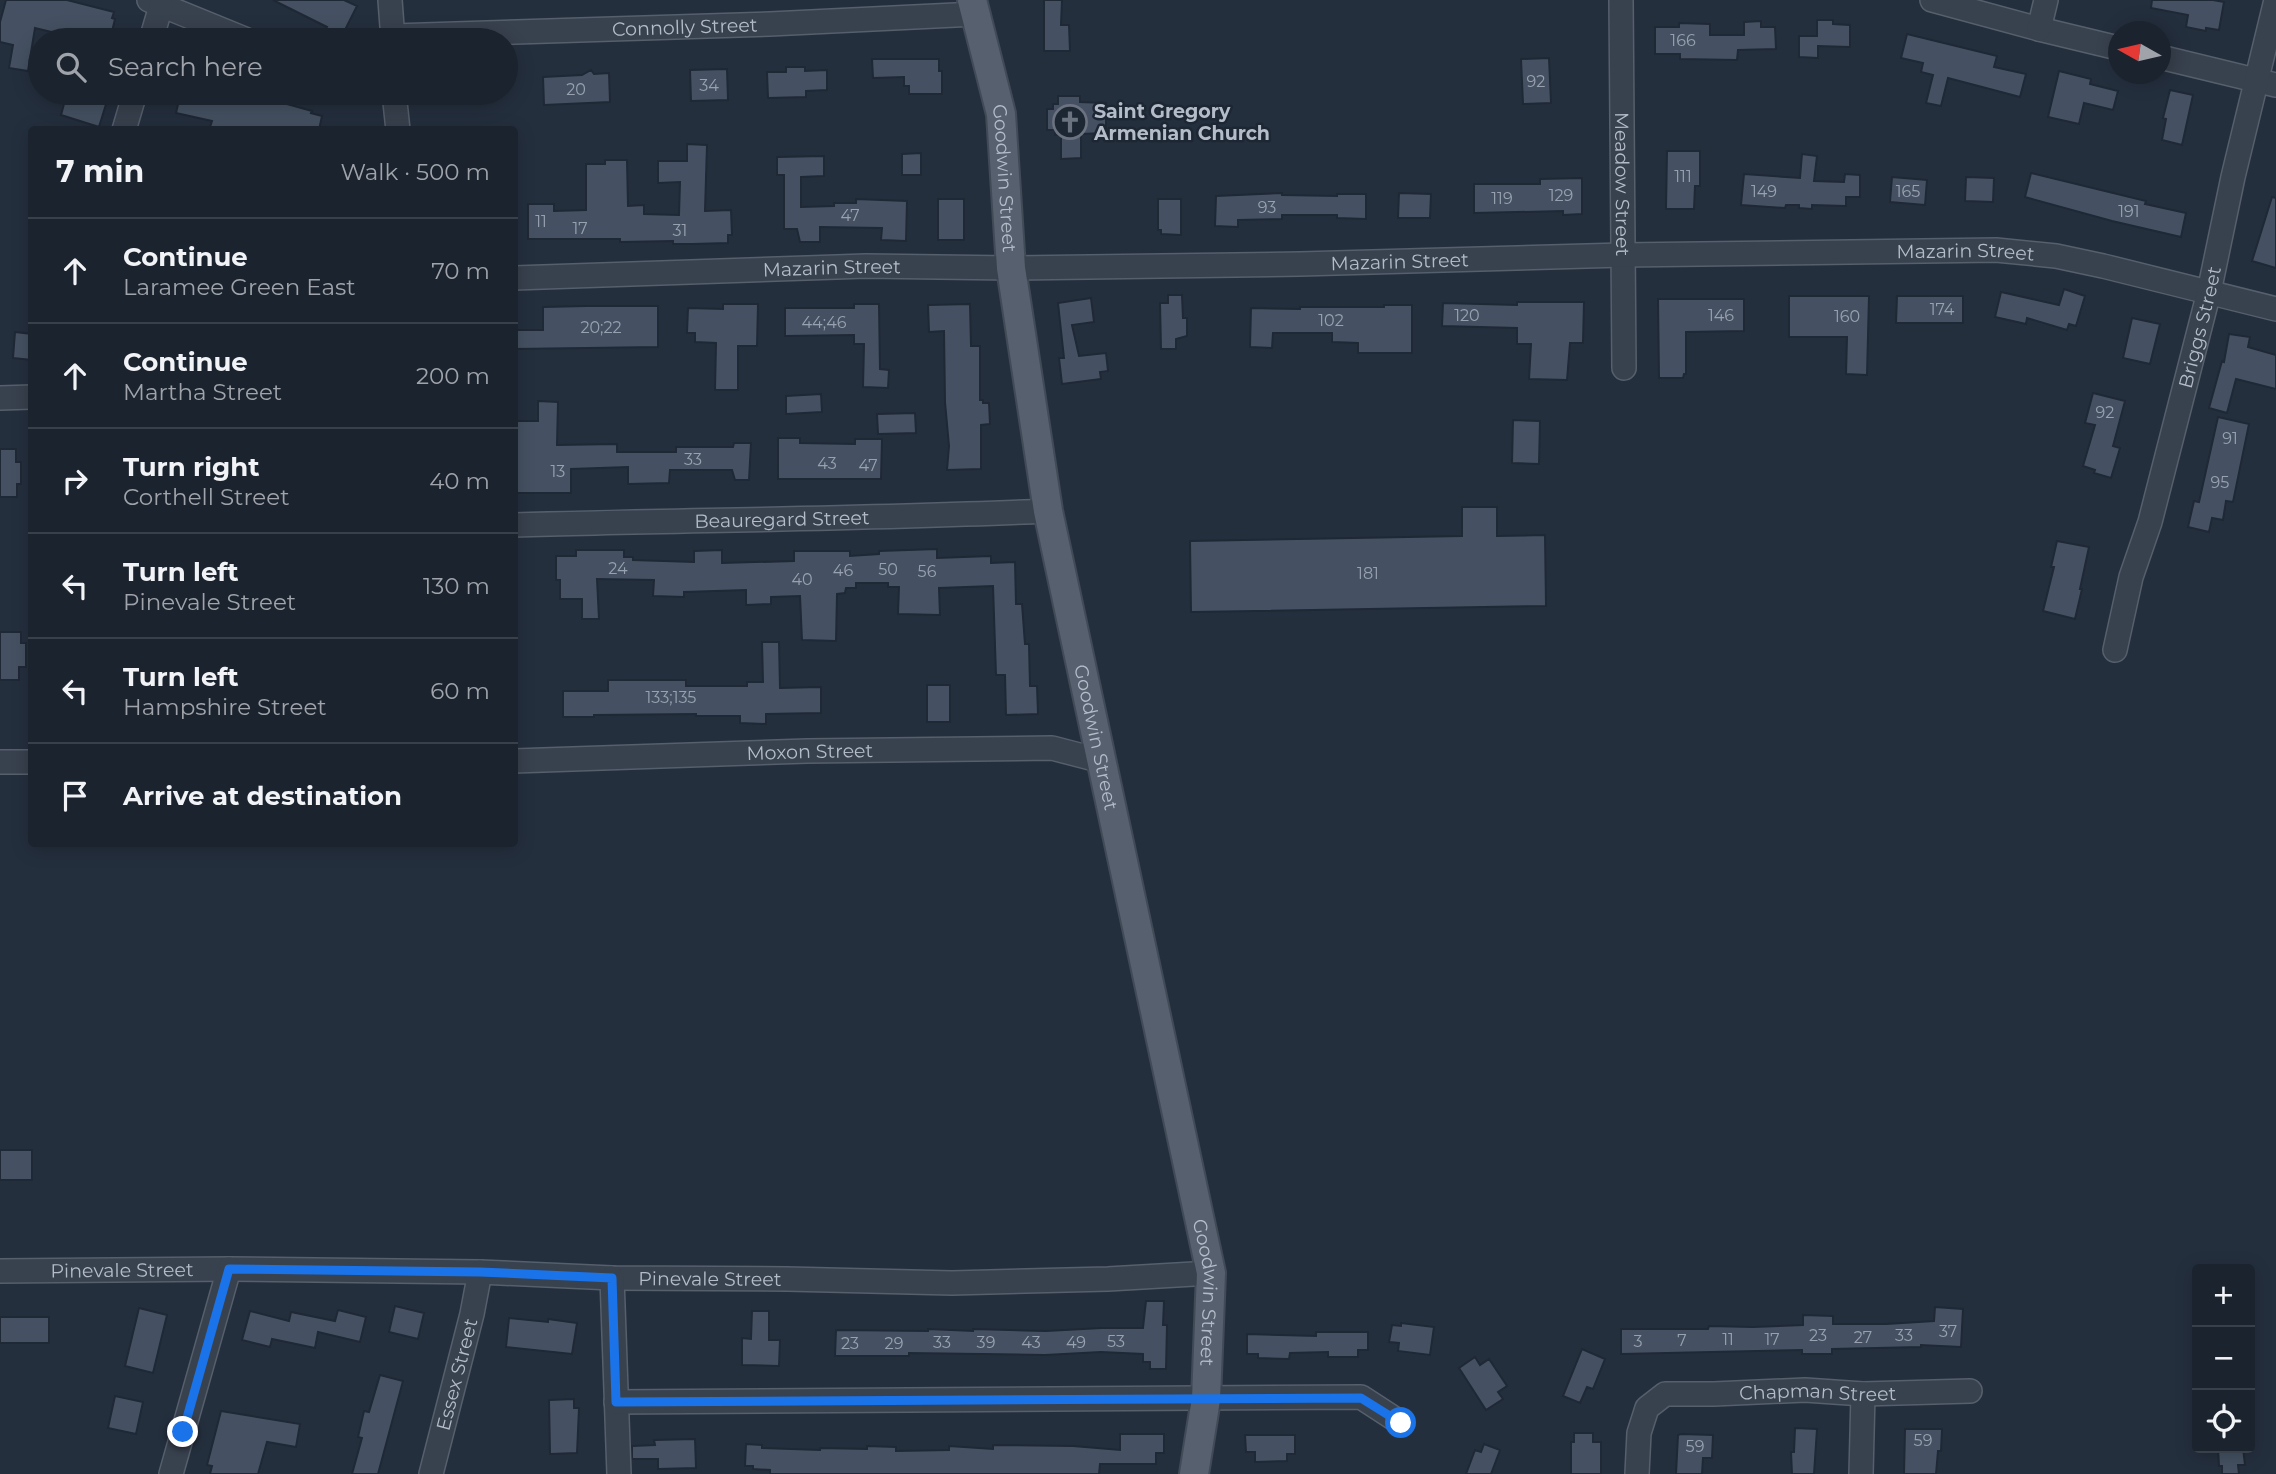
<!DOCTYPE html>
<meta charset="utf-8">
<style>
:root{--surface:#1b232e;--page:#282f3a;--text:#f1f3f6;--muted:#a0a4aa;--line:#39404a}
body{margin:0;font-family:Montserrat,sans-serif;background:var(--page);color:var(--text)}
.controls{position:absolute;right:21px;bottom:21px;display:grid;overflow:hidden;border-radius:7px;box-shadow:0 4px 18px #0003}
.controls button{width:63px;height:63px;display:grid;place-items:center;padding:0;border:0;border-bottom:2px solid var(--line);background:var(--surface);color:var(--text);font:35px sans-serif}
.compass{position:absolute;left:2108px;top:21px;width:63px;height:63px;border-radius:50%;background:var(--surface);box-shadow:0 4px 18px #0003;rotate:278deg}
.stop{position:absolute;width:21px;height:21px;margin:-16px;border:5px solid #1a73e8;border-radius:50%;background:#fff}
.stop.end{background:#1a73e8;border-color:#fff;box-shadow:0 2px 7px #0008}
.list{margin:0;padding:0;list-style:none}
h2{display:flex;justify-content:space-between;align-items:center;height:91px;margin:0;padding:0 28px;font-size:30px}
h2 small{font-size:23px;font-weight:400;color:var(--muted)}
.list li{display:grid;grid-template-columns:46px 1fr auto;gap:21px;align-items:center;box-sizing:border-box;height:105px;padding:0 28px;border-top:2px solid var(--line)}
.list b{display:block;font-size:26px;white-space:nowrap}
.list p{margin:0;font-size:23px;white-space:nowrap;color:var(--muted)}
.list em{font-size:23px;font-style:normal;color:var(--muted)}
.icon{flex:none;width:38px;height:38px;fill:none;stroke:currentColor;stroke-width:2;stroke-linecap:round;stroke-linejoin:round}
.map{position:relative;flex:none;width:2276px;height:1474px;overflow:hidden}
.search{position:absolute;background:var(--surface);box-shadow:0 4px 18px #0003;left:28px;top:28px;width:490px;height:77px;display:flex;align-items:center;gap:18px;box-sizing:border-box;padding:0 24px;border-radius:38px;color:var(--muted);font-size:26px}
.panel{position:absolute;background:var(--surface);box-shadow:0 4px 18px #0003;left:28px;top:126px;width:490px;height:721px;border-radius:7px}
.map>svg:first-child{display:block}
</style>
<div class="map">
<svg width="2276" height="1474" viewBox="0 0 2276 1474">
<rect width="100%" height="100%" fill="#242f3e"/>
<path fill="#455162" stroke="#1f2835" stroke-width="2" d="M6,0h61l47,12 -2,6 3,1 -5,21h-26l-49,-12 -7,43 -19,-3 4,-23 -13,-3v-20z
M273,0h71l13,6 -16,32 -16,-8 2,-3z
M1044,0h18l-1,25h8l1,26h-26z
M2152,0h61l11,2 -5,28 -13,-2v3l-20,-4 2,-12 -37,-7z
M1817,20h16v4l17,1v22l-32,-1v12l-19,-1v-21h18z
M1761,21v6h14l1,22 -38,1 -1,10 -57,-1v-5h-25v-27h24v-4l31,1v11h34v-13z
M1907,34l90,22 -3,11 32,7 -6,23 -72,-19 -7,28 -15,-3 7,-28 -12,-3 2,-9 -22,-5z
M1549,58l2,45 -28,1 -2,-45z
M872,59h67v12h3v23h-33v-8h-5v-9l-31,1z
M786,67h19v4l22,-1v20l-21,1v6l-38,1 -1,-26h19z
M727,69l1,31 -37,1 -1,-31z
M591,70l3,4 15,-1 1,29 -66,3 -1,-28 39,-2z
M2059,71l32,8 -1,5 28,7 -5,19 -29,-7 -5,21 -31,-7z
M2170,90l23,5 -11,50 -20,-5 4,-21 -3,-1z
M67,93h11l29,8 -8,26 -38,-12z
M199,93h70v3l12,3 -1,3 32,9 -1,2 11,3 -3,14h-110l3,-9 -36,-8 4,-17 17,4z
M1058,96h22v6l26,1v30l-25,1v24l-20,1v-24h-6v-5h-8v-21h6v-5h5z
M687,144l20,1 -2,66 26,-1 1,25h-4v8l-36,1h-19v-3l-53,1v-3h-92v-35h26v7l32,-1v-46h19v-4h22l1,46 16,-1v9l35,1 1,-33 -22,1v-22h29z
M1667,151h33v35h-5l-1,23h-28z
M921,153v22h-19v-21z
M1802,154l15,2 -3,25 30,1 1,-8 15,1v22h-14v9l-34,-1v4l-13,-1v-3h-13l-1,3 -44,-3 3,-31 56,4z
M824,156v20l-23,1v30l33,-1v-3h22v-4l51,2 -1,40 -25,-1 1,-12 -62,-1v15h-20l-3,-13h-13v-54h-7v-18z
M2031,173l115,28 -1,3 41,9 -5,24 -69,-16 -87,-24z
M1892,177l35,3 -2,25 -35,-3z
M1966,177l28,1 -1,24 -28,-1z
M1582,178v36l-19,1v-4l-89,2v-29h66v-5z
M1282,193v2l55,1v-2h29v25l-29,-1v-3h-55v4l-44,1v7l-23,-1 1,-30z
M1399,193l32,1 -1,24h-32z
M2272,197l4,1v70l-24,-7z
M938,199h26v41h-26z
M1158,199h23v36l-20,-1v-4h-3z
M2064,289l21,7 -9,30 -7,-2 -2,6 -40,-12 -1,6 -31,-7 6,-25 58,13z
M1168,295h14l1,23h4v18l-11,3v10h-15l-1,-46h8z
M1789,296h80l-2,79 -21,-1 1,-37h-58z
M1897,296h66v27h-67z
M1091,298l3,24 -22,3 7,31 27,-3 2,18 -8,1 1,7 -39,5 -3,-26h5l-6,-55z
M1658,299h86v32l-58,1v42h-2l-1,4h-24z
M1517,302h67l-1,41h-13l-3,37 -38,-1 2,-35h-14v-16l-75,-2 1,-23 74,2z
M723,304h35l-1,42h-19v44h-23l1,-47 -21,-1v-9h-8l1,-25 35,1z
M854,304h25l1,65 9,1 -1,18 -25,-1 1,-43h-10v-9l-69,1v-28h69z
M970,304l1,42h9v54h3v3h6l1,21 -9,1v44l-34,1 2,-24 -4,-44 -1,-71 -15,1 -1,-27z
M1384,305h28v48h-54v-10l-26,-1v-9h-59l-1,15 -22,-1 1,-39 49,1v-2h84z
M587,306h71v41l-144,2v-19h29v-23z
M2132,318l28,6 -10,40 -27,-6z
M15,332l17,2v26l-19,-2z
M2229,334l21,3 -2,10 28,8v34l-40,-10 -9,34 -18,-5 13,-47 2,1z
M2093,393l32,8 -12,45 7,2 -9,30 -17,-5 1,-3 -12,-4 12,-41 -10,-2z
M821,394l1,18 -36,2v-18z
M538,401l20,1 -1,43 60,-1v8h59v-5h57l1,-4h17l-2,37h-14l-3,-10h-62l-1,13 -41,1v-17l-57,2v24h-57l2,-72h22z
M915,413l1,20 -38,1 -1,-20z
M2218,417l31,7 -16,78 -7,-1 -3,19 -11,-2 -3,14 -21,-5 6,-26 5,1z
M1513,420l27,1 -1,43 -27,-1z
M778,438h22v5l55,1v-5h27l-1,40h-103z
M0,449h16v13h5v22h-4v13h-17z
M1462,507h35v29l48,-1 1,71 -355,6 -1,-71 272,-5z
M2057,541l32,6 -9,42h2l-7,30 -32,-8 11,-44h-3z
M937,549v9l54,-2v7l24,-1 1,42h6l3,40h4l1,42h7l1,28 -32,1 -1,-40h-9l-3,-89 -54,2 1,27 -42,-1 1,-27h-11v-4h-32v5h-10l-1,5 -8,1 -1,47 -34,-1 -2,-44 -29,1v7l-25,1v-15l-62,2v5l-31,-1 1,-16 -57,-1 2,40h-17v-20h-22v-19h-4v-24h20v-6h48v7h9v3l61,2v-11l28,-1v13l72,-2v-10h56v5l29,-2v-3z
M0,632h21v11h5v24h-7v13h-19z
M762,642h17l1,46 41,-1v26l-55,1v10l-26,-1v-7h-44v-2l-102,1v2h-31v-26h45v-11h78v6h61v-4h16z
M927,685h23v37h-23z
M0,1150h32v30h-32z
M1146,1301h18l-1,24h4l-1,44h-16v-7h-7v-8l-42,-2 -56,3 -136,-2v3h-74l1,-26 92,1v-2l45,2v-2l73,2 56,-3h41z
M395,1306l29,7 -6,26 -29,-7z
M1935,1307l28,2 -2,38 -40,-2v2l-89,2v5h-30v-4l-181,4v-25h87l1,-3 44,1 50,-2v-10l30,1v8h53l48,-3z
M139,1308l28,7 -14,58 -28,-7z
M338,1310l28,7 -6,25 -42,-10 -3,16 -43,-9 -2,8 -28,-7 8,-29 39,10 2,-9 44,9z
M752,1311h17v29h11l-1,26 -37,-1v-27l9,1z
M0,1317h49v26h-49z
M509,1318l39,4v-3l29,4 -5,31 -66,-7z
M1401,1323l33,4 -4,28 -32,-4 1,-8 -10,-1 3,-17 9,1z
M1316,1332h52v18h-10v7h-30v-5l-38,1 -1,6 -31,-1v-4h-11v-20l69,2z
M1582,1349l23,10 -12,30 -6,-2 -7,16 -17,-7z
M1475,1357l5,8 9,-6 18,27 -9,6 5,7 -17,11 -27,-42z
M380,1375l23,6 -25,93h-26l10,-36 -4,-1 6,-26 5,1z
M115,1396l28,6 -7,32 -28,-6z
M574,1399v9h5l-2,45 -27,1 -1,-54z
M221,1411l79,13 -4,23 -29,-5 -9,32h-48l2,-8 -5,-1z
M1795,1428l22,1 -3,45h-22l-1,-22h3z
M1905,1429h37l-1,22h-3l-2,23h-32z
M1574,1433h19v9h8v32h-30v-32h3z
M1120,1434h44v19h-8v11h-56l-1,10h-329v-4l-17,-1v-3h-8l1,-22 16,1v3l58,2v-2l47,1v-3l29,1v4l53,-1v-4l44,3v-4l80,1 47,4z
M1681,1434l32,1 -1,23h-9l-1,16h-26l2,-39z
M1245,1435h50v19h-8v7l-32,1v-10h-9z
M695,1439l1,29 -38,1v-10h-26v-13l23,-1 -1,-5z
M1484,1444l16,6 -9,24h-25l9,-24 6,2z
M2218,1448h25l2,17h-7l1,9h-17v-8h-3z"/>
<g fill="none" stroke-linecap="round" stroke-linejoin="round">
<g stroke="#565f6c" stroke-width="26">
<g id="minor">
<path d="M149,0l98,40"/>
<path d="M390,0l3,40"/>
<path id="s1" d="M1621,0l3,368"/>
<path d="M1932,0l107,29 79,19"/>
<path d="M2039,29l7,-29"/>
<path id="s2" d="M393,36l377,-12 206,-10"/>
<path d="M151,40l10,-34"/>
<path d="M2160,57l116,28"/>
<path d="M394,93l4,37"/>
<path d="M124,130l11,-37"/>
<path id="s3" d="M514,278l352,-12 145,2 289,-4 323,-9 373,-5 60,6 47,10 173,43"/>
<path d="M0,398l32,-1"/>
<path id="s4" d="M514,525c178,-5 356,-6 534,-14"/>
<path id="s5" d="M2115,650l16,-73 19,-55 59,-230 24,-115 43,-177"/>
<path id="s6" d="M514,761l293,-10 245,-3 50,13"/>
<path d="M0,762h32"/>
<path id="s7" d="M0,1271l229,-2 251,3 132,6 175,1 165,4 156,-4 103,-6"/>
<path d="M612,1278l7,196"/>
<path d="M616,1402l745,-5 40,26"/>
<path d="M171,1474l58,-205"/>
<path id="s8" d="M431,1474l41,-160 8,-42"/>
<path id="s9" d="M1637,1474l2,-41 8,-25 18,-14h49l91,-4 58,4 107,-3"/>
<path d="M1861,1474l2,-80"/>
</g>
</g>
<g stroke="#414a57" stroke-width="32">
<g id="major">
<path id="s10" d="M972,0l29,114 10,154 37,243 163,762 -5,126 -12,75"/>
</g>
</g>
<use href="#minor" stroke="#38414e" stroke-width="23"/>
<use href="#major" stroke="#56606e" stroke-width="28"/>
</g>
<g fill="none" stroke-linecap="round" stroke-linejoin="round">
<path stroke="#1a73e8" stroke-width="9" d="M183,1432l46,-163 251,3 132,6 4,124 745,-4 40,25"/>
</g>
<defs>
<g id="church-ring" transform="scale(1.75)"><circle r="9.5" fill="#1d2633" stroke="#6b7280" stroke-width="1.5"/><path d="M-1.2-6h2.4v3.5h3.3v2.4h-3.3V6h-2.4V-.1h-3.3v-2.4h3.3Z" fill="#6b7280"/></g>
</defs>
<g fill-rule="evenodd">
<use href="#church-ring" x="1070" y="122"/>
</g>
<g text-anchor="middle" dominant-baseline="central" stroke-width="5" stroke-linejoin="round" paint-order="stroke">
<g font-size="16" fill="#98a1af">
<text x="1683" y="40">166</text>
<text x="1536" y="81">92</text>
<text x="709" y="85">34</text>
<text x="576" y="89">20</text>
<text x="1683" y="176">111</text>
<text x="1764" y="191">149</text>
<text x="1908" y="191">165</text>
<text x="1561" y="195">129</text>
<text x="1502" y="198">119</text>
<text x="1267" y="207">93</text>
<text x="2129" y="211">191</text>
<text x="850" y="215">47</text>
<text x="541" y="221">11</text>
<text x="580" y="228">17</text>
<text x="680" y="230">31</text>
<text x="1942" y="309">174</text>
<text x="1467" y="315">120</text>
<text x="1721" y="315">146</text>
<text x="1847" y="316">160</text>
<text x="1331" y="320">102</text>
<text x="824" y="322">44;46</text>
<text x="601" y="327">20;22</text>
<text x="2105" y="412">92</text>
<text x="2230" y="438">91</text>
<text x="693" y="459">33</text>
<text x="827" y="463">43</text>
<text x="868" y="465">47</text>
<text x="558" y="471">13</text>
<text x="2220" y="482">95</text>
<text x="618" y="568">24</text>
<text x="888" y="569">50</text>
<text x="843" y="570">46</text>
<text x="927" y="571">56</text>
<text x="1368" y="573">181</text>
<text x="802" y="579">40</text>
<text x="671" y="697">133;135</text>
<text x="1948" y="1331">37</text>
<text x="1818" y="1335">23</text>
<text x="1904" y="1335">33</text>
<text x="1863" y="1337">27</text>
<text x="1728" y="1339">11</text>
<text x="1772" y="1339">17</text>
<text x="1682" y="1340">7</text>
<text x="1116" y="1341">53</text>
<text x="1638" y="1341">3</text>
<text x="942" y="1342">33</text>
<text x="986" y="1342">39</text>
<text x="1031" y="1342">43</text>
<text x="1076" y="1342">49</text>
<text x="850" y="1343">23</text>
<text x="894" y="1343">29</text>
<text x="1923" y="1440">59</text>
<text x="1695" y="1446">59</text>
</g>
<g font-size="19" fill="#b4bcc9" stroke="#1d2633">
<text stroke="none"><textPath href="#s2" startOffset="292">Connolly Street</textPath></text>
<text stroke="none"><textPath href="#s10" startOffset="182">Goodwin Street</textPath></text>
<text stroke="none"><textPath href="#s1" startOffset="184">Meadow Street</textPath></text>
<text stroke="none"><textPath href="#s3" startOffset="1452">Mazarin Street</textPath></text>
<text stroke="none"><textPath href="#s3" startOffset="886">Mazarin Street</textPath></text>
<text stroke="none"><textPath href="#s3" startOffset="318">Mazarin Street</textPath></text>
<text stroke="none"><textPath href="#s5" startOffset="334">Briggs Street</textPath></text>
<text stroke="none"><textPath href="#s4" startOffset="268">Beauregard Street</textPath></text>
<text stroke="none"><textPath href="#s10" startOffset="749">Goodwin Street</textPath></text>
<text stroke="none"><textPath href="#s6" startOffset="296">Moxon Street</textPath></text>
<text stroke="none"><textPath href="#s7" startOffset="122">Pinevale Street</textPath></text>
<text stroke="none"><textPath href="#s7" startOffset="710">Pinevale Street</textPath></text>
<text stroke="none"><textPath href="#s10" startOffset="1316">Goodwin Street</textPath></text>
<text stroke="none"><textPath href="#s8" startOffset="103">Essex Street</textPath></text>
<text stroke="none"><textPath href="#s9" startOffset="243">Chapman Street</textPath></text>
</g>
<g font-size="19" font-weight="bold" fill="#b4bcc9" stroke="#1d2633" text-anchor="start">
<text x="1094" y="111">Saint Gregory<tspan x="1094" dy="22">Armenian Church</tspan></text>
</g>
</g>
</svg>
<div class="controls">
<button>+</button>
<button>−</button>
<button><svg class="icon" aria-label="locate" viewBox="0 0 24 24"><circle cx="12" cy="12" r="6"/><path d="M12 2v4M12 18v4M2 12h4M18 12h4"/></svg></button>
</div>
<svg class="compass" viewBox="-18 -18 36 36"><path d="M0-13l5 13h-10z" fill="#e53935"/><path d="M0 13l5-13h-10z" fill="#a0a4aa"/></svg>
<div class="stop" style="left:1401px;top:1423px"></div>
<div class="stop end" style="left:183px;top:1432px"></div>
<div class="search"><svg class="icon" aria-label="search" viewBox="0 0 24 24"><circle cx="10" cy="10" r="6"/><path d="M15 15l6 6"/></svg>Search here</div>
<section class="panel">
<h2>7 min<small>Walk · 500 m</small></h2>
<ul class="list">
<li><svg class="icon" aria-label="ahead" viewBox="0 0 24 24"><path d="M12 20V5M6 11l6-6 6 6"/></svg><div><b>Continue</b><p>Laramee Green East</p></div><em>70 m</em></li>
<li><svg class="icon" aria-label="ahead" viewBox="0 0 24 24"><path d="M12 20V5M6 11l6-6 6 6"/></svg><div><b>Continue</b><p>Martha Street</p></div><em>200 m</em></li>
<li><svg class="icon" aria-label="right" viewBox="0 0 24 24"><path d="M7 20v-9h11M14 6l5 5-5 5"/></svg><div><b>Turn right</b><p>Corthell Street</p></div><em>40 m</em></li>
<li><svg class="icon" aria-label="left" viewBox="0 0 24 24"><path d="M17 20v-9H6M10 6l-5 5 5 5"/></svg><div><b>Turn left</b><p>Pinevale Street</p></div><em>130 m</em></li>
<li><svg class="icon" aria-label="left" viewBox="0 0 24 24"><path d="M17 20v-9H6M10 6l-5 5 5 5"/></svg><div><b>Turn left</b><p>Hampshire Street</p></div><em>60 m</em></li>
<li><svg class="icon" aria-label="arrive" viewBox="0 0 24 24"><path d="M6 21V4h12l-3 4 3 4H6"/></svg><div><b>Arrive at destination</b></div></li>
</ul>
</section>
</div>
